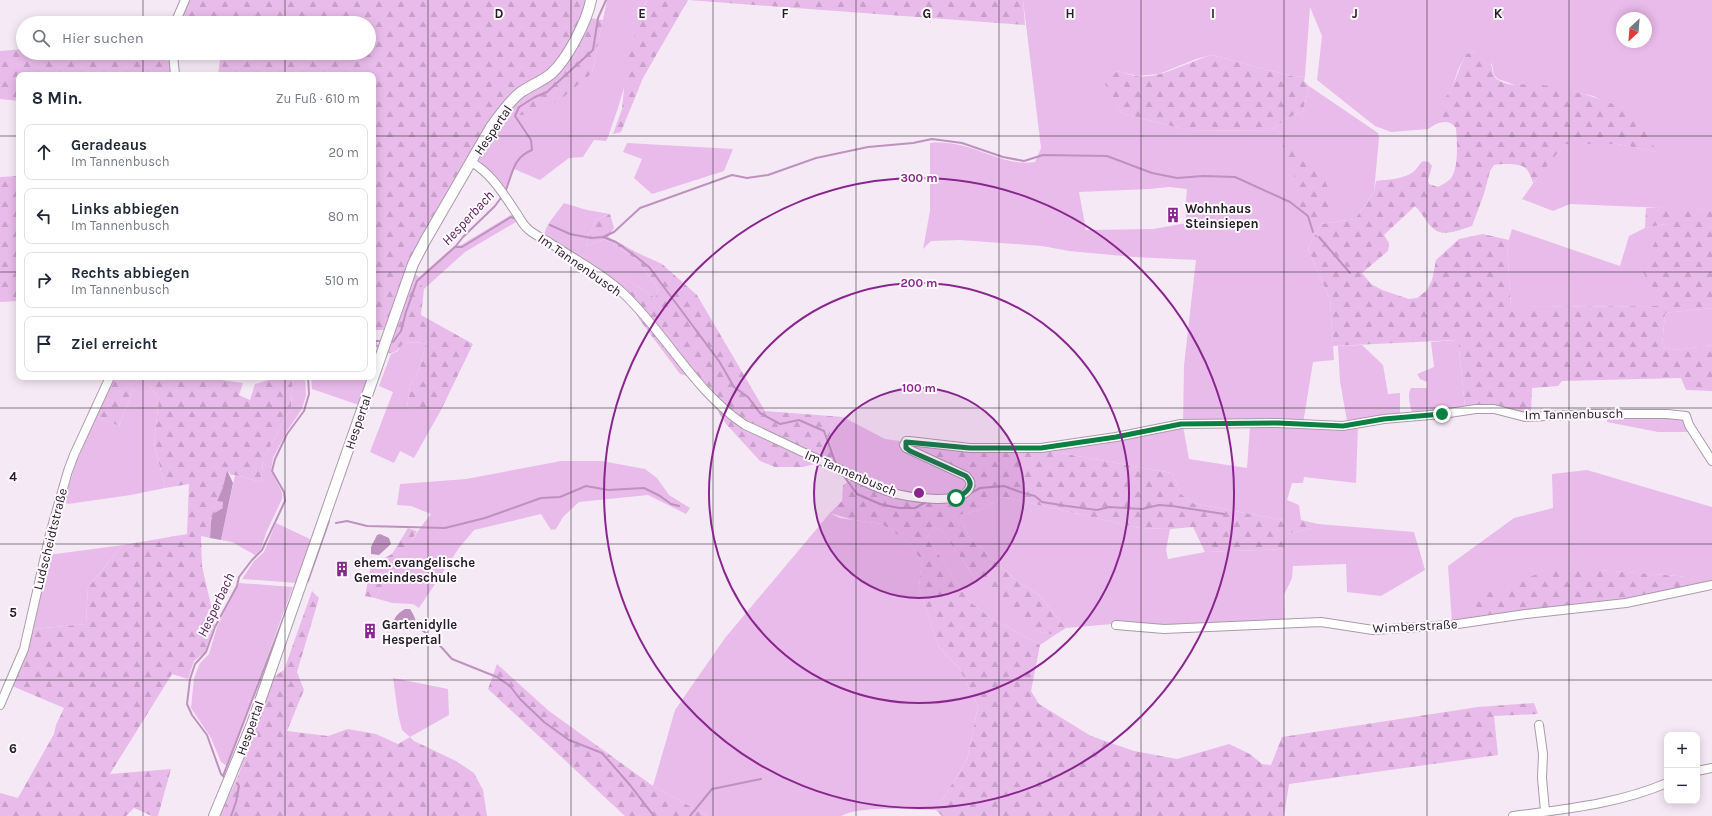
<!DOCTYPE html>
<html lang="de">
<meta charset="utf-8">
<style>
:root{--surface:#fff;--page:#f6f6f7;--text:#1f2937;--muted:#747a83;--line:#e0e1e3}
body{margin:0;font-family:Karla,sans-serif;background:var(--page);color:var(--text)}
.controls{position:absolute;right:12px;bottom:12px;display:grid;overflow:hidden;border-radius:8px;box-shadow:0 2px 10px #0003}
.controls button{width:36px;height:36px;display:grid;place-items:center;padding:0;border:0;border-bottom:1px solid var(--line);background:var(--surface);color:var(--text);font:20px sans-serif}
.compass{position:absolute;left:1616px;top:12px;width:36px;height:36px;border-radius:50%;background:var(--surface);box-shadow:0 2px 10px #0003;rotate:206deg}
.stop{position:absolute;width:12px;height:12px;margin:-9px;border:3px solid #0b8043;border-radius:50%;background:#fff}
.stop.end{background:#0b8043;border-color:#fff;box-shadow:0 1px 4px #0008}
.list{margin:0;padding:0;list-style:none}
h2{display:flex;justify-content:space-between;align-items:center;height:52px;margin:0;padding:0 16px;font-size:17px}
h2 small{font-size:13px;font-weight:400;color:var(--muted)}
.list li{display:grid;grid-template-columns:26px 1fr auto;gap:12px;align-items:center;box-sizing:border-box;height:56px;margin:0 8px 8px;padding:0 8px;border:1px solid var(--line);border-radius:8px}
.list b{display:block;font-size:15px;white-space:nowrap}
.list p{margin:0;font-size:13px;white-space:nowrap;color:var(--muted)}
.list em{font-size:13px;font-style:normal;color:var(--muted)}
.icon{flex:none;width:22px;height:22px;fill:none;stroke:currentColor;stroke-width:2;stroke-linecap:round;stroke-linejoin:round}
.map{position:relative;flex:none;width:1712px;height:816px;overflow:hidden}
.search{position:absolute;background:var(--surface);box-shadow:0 2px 10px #0003;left:16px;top:16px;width:360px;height:44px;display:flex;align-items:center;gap:10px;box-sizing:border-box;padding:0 14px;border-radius:22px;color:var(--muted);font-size:15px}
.panel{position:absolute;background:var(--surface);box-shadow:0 2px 10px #0003;left:16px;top:72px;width:360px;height:308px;border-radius:8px}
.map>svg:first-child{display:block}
</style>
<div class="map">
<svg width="1712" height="816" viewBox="0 0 1712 816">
<defs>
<pattern id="forest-firs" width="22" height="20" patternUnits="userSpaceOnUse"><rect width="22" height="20" fill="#e9bbea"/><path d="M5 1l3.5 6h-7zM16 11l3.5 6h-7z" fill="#c8a0c9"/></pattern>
</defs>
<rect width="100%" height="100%" fill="#f6e9f6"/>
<path fill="#e9bbea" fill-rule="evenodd" d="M607,0h40l-3,6 4,1 -30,101 -10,29 -2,4 -12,-1 -11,17 -14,1 -29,22 -26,-11 -9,22 -26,-31 12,-20 19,-24 16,-1 66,-42z
M1023,0h689v210l-142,-6 -17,7 -31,-12 20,-28 23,-27h53l38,8 -50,-50 -13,-6 -18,-4 -44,-8 -13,2 -20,-7 -4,-4 -2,-11 -17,-13 -9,3 -8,16 -6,18 -6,10 -7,8 -3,18 -8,5 -37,3 -16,-6 -58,-46 5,-44 -12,-29 -5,69 -10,1 -83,-22 -16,4 -37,15 -22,2 -20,-5 -11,14 16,28 64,17 84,1 16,-12 17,-8 6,-25 69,47 1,5 -5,54 -19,27 -34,5 -13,25 22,51 4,60 -21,2 -10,62 55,1 -2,58 -52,-6 -1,6h-11l-5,17 12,5 2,15h-18l-91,-17 -11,-9 -9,-21 -128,-23 139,-24 1,-61 12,-105 -62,-3 -65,-6 -27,-5 -82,-6 -29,1 -8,8 7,-38v-68c10,-1 21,0 30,2 26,6 48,21 75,17l6,-14zM1622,18h24v24h-24zM1169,187l18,2 -2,21 2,13 -34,6 -67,1 -7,-38 70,-3zM1183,426h67l-3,42 -58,-9z
M129,19l24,4h-92v-3z
M111,53h59l1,8z
M627,143l106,6 -9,22 -72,23 -18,-16 8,-19 -19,-7z
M564,203l23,7 23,4 -14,5 -10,27 19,-7 31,20 22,29 -3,10 -33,-22 4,15 -83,-55 5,-12z
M514,213l2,9 -51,30 -41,37 -4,-6 -9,-1 4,-8 4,3 35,-31 7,-1z
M1665,224l-4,82 -150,1 -4,-61 5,-17 108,37 9,-30 16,-8z
M1712,308v37l-36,5 -14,-3 3,-34z
M1458,340l7,67 -26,5 -27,1c-2,-8 -5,-18 -1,-25h16v-6l-7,-3 -3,-5 17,-7 -3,-25z
M426,342l-6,25 -10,19 -3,22 34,2 -27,48 -14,-7 -6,12 -24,-11 23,-60 -14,-6 12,-32 7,-3 4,-8z
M1362,345l21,20 5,29 12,-1v21l-53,7 -7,-40 -2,-35z
M138,377h5l16,22 -5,43 11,46 -34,7 -63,9 -4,-2 12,-39 20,-47 23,10z
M275,377h30l1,18 -4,14 -15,22 -14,27 -2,13 11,21v7l-16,34 -5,16 -6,6 -23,-13 -11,-2 14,-65 26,7 2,-22 28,-52 2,-31 -18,1z
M311,377h57l-9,28 -47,-16z
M1606,414l79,3 5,15h-32l-51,-10z
M843,417l42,22 15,2 4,8 61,28 3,8 -4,5 -25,8 -37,-4 -58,-24 -8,-11 -7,-22 4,-15z
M561,461h41l43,8 12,9 12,17 21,13 -4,6 -38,-19 -69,7 -16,15 -7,12 -5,1 -10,-16 -67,16 -15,18 -40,60 -6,-4 -21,-1 -17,-5c18,-27 35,-59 56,-84l-20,-8 -14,-1 3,-21 66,-5z
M1587,470l125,37v76l-15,4 -6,-10 -93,-7 -128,51 -18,2 -4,-57 66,-48 39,-10 -1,-34z
M1003,497l137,31 30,1 -4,21 2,9 37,-7 80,-3 1,-15 24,-5 7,-3 1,-2 96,8 11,38 -44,26 -34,-4 -1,-28 -53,2 -1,12 -8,17 1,26 -119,5 -53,-2 -47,4 -27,-33 -26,-17 -44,-41 -10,-22 20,-5z
M830,513l9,5 43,6 26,18 14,19 -3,26 20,60 20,21 19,38 -11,54 -31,50c-25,0 -73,-5 -95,6h-133l-55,-30 22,-76 50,-72z
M276,523l36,17 -15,43 -55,-4 12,-18 10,-9z
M935,527l8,5 34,49 64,51 14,3 -15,10 -48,-26 -23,-18 -32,-49 -11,-14z
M123,545l-35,42 -2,37 -53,5 15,-74z
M239,583l54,4 -66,179 -6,-4 -10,-24 -20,-30 3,-30 6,-15 9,-9 8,-27z
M393,678l55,11 1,26 -39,22 -8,-7 -4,-16z"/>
<path fill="url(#forest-firs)" d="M189,0h400c-14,31 -26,65 -58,81l-59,71 -86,178h-12l4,17h-5v-272h-155l3,-22h148v-30h-175l-13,-5z
M647,0h376l2,25 -337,-25 -45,78 -22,54 -8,2 9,-25 5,-51z
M590,18l13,2 -11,53 -32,27 -34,15 -16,1c5,-19 24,-23 38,-34 18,-14 31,-45 42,-64z
M23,49v4h88l60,8 1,14h-153v26l-19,-2v-48z
M1475,51c24,6 12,21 23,29 13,8 26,3 39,4 24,3 91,19 105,38 7,8 10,21 14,30l-38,-8h-53l-32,39c-1,-4 -3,-8 -5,-12 -5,-9 -25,-7 -34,-6l-4,6 -6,23 -12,32c-10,3 -27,11 -37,4 -7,-5 -13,-17 -20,-24l-31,29 5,8 -1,8 -26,22 9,11 11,6 27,9 8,-1 10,-8 5,-10 4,-20 23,-21 24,-5 26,6 -2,6 4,61 150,-1 -20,-38 24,-44 -20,4 1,-20 20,-1 46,3v98l-47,5 -3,34 14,3 36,-5v46l-26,-1 -5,-12 -119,3 -4,5 -26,2 -1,26 -66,-7 -7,-67 -125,6 -3,-46 -22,-51 13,-25 34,-5 19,-27 2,-11c12,-2 27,-1 37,-9 4,-3 6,-8 10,-11l6,1 3,4 -4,14 1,4 9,3c4,-2 10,-5 13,-9 8,-10 6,-38 5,-50 -6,-7 -11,-7 -20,-4 0,-6 0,-11 2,-16 3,-7 10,-12 13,-19 6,-11 9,-24 15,-35z
M1212,55l83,22 10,-1 -1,5 5,5 -6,25 -17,8 -16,12 -84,-1 -64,-17 -17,-29 12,-13c6,1 12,4 19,5 23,4 53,-15 76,-21z
M1284,144c17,5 42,30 45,48 2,8 -1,19 -1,28l-12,1 -22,-19 2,-4 -2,-25 -16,-19z
M19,176v125l-19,1v-125z
M610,214l4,14 -6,9 30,16 24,11 35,31 68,116 78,6 -10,5 -4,15 7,22 8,11 -25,-7 -16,4h-28l-15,-6 -34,-37 -20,-32 -15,-15 -11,-3 -41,-55 -13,-28 -5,-16 34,23 3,-10 -22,-29 -31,-20 -19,7 10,-27z
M411,282l9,1 4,6 -3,26 52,29 -32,66 -34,-2 3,-22 10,-19 6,-25 -23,1c-5,8 -8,11 -18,10z
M114,377h24l-19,49 -23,-10z
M143,377h73l-1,2 28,4 -4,12 11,5 5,-16 20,-6 18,-1 -2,31 -28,52 -2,22 -26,-7h-4l-4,-5 -4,17 -6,14 7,1 -1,6 -12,14 -1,16 -9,-2 1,30 13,57 -10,29 -11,9 -6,18 -16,-5 -62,100 61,-5 -13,47h-6l-18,-8 -8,8h-126v-23l18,5 36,-64 2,-9 8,-17 -52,-22 12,-27 9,-30 53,-5 2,-37 35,-42 64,-11 2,-50 -24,4 -11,-46 5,-43z
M915,445l129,5 128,23 9,21 11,9 91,17h18l17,4v2l-8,3 -24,5v15l-81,3 -12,-25 -23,2 -30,-1 -137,-31 -24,13 -20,5 10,22 44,41 26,17 27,33 -11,7 -14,-3 -26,-15 -38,-36 -34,-49 -8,-5 -9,11 11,14 32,49 23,18 48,26 -9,46 8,13 52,32 43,15 43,8 52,-15 21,10 12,10 9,1 11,-28 196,-30 56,-4 4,11 -44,2 4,39 -209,29 -5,32h-342l-6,-6 31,-50 11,-54 -19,-38 -20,-21 -20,-60 3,-26 -14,-19 -26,-18 -28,-4 -24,-7 12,-12 1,-16 11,-7 19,9 84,13 15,-20 -59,-29z
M408,528l9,3 -14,24 -28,43 -10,-2 6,-31 21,-11z
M1551,569l49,1 91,7 6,10 -72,14 -155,20 3,-23z
M312,591l7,7 -22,74 7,18 -17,41 41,5 20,-7 28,5 22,10 12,-7 4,4 42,20 18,12 9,17 4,26h-267l18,-40 35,-99 11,-7z
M497,664l52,47 104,75 55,30h-83l-137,-127z"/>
<path fill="#be91bf" d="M227,470l6,13 -12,57 -11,-2 1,-16 2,-8 10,-6v-6l-6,-1 6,-14z
M380,534l9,4 2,6 -12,11 -8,-1v-7l6,-12z
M405,609h5c12,18 6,26 -14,19 -6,-8 2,-15 9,-19z"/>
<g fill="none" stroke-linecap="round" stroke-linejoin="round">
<path stroke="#be91bf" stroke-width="2" d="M505,192c8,-18 7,-34 27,-42l-1,-10 -16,-24 4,-9 16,-10 12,-5 46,-42 5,-32 8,-18
M550,225l20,9 21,4 12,-1 13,5 18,13 15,12 70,94 15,26 14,10 12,16 20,11 19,-4 25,11 12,33
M603,237l11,-5 26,-24 92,-33 15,3 21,-3 48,-17 52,-11 45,-4 19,-4 30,4 41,14 21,4 19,-6 64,1 45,17 25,5 26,-2 32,1 55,25 18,14 5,16
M1319,237l31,36
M456,247h6l49,-30 5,2
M373,341h6
M393,342l8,-11 5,-19 11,-31 38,-34 8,-10 32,-31 8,-11
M843,475l14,19 23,10 19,4h16l13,-7
M969,494l11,-6 24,-2 16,6 15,4 7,6 25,4 30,4 12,-3 33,2 17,-4 13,1 52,8
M336,523l11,-2 20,5 78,2 40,-10 56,-20 19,-1 26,-11 22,4 36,-2 16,8 11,8 8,2
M308,581l21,-60
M415,625l19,14 18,20 45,18 13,9 10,13 24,23 25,18 33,13 28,32 24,31
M223,776l67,-175
M225,778l-4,-4 -14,-39 -15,-20 -5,-11 3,-25 5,-15 11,-12 9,-25 22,-41 2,-9 13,-17 10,-10 23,-49 -1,-9 -12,-21 3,-12 12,-25 17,-23 5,-17 -1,-17
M231,816l5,-14 3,-16 -2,-3
M690,816l22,-27 49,-10"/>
<g stroke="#a99ca9" stroke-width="10">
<path id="minor" d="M175,23l10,-23
M173,53l2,22
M471,162c19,10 32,31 44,49 4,5 7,13 12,17 5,6 16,10 23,15 24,16 53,31 74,51 43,41 71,98 121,131 31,14 61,29 92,43 17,9 35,18 53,24 16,5 69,14 79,-3 3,-6 1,-9 -3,-13l-60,-28 -2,-3 2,-4h3l61,7h71l75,-11 65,-13 97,-1 65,3 41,-7 58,-5 34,-5h18l31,8 65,-3h77l19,2 3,9 23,36
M1116,625l48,4 157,-7 52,8 78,-5 75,-11 100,-11 86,-18
M0,705l24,-56 26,-115 18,-63 6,-16 36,-78
M1539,725l4,29 -1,24 3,33
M1697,771l15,-3
M1513,816c52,-7 105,-12 154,-33"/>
</g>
<g stroke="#a99ca9" stroke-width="12">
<path id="major" d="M214,816l38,-92 161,-460 12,-23 66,-114c9,-12 18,-26 30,-35 10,-7 22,-11 31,-19 16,-15 35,-52 39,-73"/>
</g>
<use href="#minor" stroke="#fff" stroke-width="8"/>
<use href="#major" stroke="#fff" stroke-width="10"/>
</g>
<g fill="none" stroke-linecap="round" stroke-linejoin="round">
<path stroke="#0b8043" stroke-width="5" d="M956,498c10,-5 20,-12 10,-22l-56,-25 -4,-3v-6l64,6h71l75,-11 65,-13 97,-1 65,3 41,-7 58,-5"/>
</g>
<path fill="none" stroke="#252025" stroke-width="1" stroke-opacity="0.55" d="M143,0v23M285,0v23M428,0v816M571,0v816M713,0v816M856,0v816M999,0v816M1141,0v816M1284,0v816M1427,0v816M1569,0v816M143,53v22M285,53v22M0,136h19M373,136h1339M0,272h19M373,272h1339M143,377v439M285,377v439M0,408h1712M0,544h1712M0,680h1712"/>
<circle cx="919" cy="493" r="105" fill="#89268e" fill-opacity=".12"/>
<g fill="none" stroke="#89268e" stroke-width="2">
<circle cx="919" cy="493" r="105"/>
<circle cx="919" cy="493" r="210"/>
<circle cx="919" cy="493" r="315"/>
</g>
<defs>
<g id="building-bare" transform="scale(1.2)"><path d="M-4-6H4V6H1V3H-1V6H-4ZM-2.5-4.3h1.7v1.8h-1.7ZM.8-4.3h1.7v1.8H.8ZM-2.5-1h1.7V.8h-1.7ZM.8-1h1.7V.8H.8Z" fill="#89268e" stroke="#fef9fe" stroke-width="2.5" paint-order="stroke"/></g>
</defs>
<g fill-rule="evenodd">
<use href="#building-bare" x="1173" y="215"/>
<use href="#building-bare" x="342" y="569"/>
<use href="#building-bare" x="370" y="631"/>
</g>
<g text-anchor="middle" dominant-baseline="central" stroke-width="4" stroke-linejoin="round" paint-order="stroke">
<g font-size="13" fill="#252025" stroke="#fef9fe">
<text transform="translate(493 130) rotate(-56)">Hespertal</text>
<text transform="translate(580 265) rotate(35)">Im Tannenbusch</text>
<text transform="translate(1574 414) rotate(-1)">Im Tannenbusch</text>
<text transform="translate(358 422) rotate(-71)">Hespertal</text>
<text transform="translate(851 473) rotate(23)">Im Tannenbusch</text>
<text transform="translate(50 539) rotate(-76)">Ludscheidtstraße</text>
<text transform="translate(1415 626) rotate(-3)">Wimberstraße</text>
<text transform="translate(250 728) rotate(-70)">Hespertal</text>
</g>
<g font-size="13" font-weight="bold" fill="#252025" stroke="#fef9fe" text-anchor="start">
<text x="1185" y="208">Wohnhaus<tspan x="1185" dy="15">Steinsiepen</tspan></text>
<text x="354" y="562">ehem. evangelische<tspan x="354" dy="15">Gemeindeschule</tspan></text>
<text x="382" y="624">Gartenidylle<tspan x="382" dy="15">Hespertal</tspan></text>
</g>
<g font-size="14" font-style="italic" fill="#551e57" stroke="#fef9fe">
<text transform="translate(468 218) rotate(-47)">Hesperbach</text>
<text transform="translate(216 605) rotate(-65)">Hesperbach</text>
</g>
</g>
<g font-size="13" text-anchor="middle" font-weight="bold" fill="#252025" stroke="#fef9fe" stroke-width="4" stroke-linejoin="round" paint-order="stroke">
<text x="499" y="18">D</text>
<text x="642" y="18">E</text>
<text x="785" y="18">F</text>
<text x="927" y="18">G</text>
<text x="1070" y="18">H</text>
<text x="1213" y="18">I</text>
<text x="1355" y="18">J</text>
<text x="1498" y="18">K</text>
<text x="13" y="481">4</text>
<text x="13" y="617">5</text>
<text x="13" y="753">6</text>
</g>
<circle cx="919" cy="493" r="6" fill="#89268e" stroke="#fef9fe" stroke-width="2"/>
<g font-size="12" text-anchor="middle" font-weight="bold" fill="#89268e" stroke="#fef9fe" stroke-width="4" stroke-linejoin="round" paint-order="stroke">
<text x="919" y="182">300 m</text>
<text x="919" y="287">200 m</text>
<text x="919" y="392">100 m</text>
</g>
</svg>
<div class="controls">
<button>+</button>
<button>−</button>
</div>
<svg class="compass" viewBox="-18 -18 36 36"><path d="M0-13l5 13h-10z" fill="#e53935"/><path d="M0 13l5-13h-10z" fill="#747a83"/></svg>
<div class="stop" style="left:956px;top:498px"></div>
<div class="stop end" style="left:1442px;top:414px"></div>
<div class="search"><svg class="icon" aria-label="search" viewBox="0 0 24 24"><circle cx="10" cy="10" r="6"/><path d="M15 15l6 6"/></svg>Hier suchen</div>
<section class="panel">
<h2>8 Min.<small>Zu Fuß · 610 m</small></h2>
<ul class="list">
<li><svg class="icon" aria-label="ahead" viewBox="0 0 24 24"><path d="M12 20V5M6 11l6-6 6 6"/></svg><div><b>Geradeaus</b><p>Im Tannenbusch</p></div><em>20 m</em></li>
<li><svg class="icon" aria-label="left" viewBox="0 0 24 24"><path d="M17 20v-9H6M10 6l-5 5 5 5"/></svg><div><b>Links abbiegen</b><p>Im Tannenbusch</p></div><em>80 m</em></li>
<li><svg class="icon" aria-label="right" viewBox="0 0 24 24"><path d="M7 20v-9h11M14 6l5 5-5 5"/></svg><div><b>Rechts abbiegen</b><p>Im Tannenbusch</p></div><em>510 m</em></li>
<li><svg class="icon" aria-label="arrive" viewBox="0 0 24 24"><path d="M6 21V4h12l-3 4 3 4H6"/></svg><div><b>Ziel erreicht</b></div></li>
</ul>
</section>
</div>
